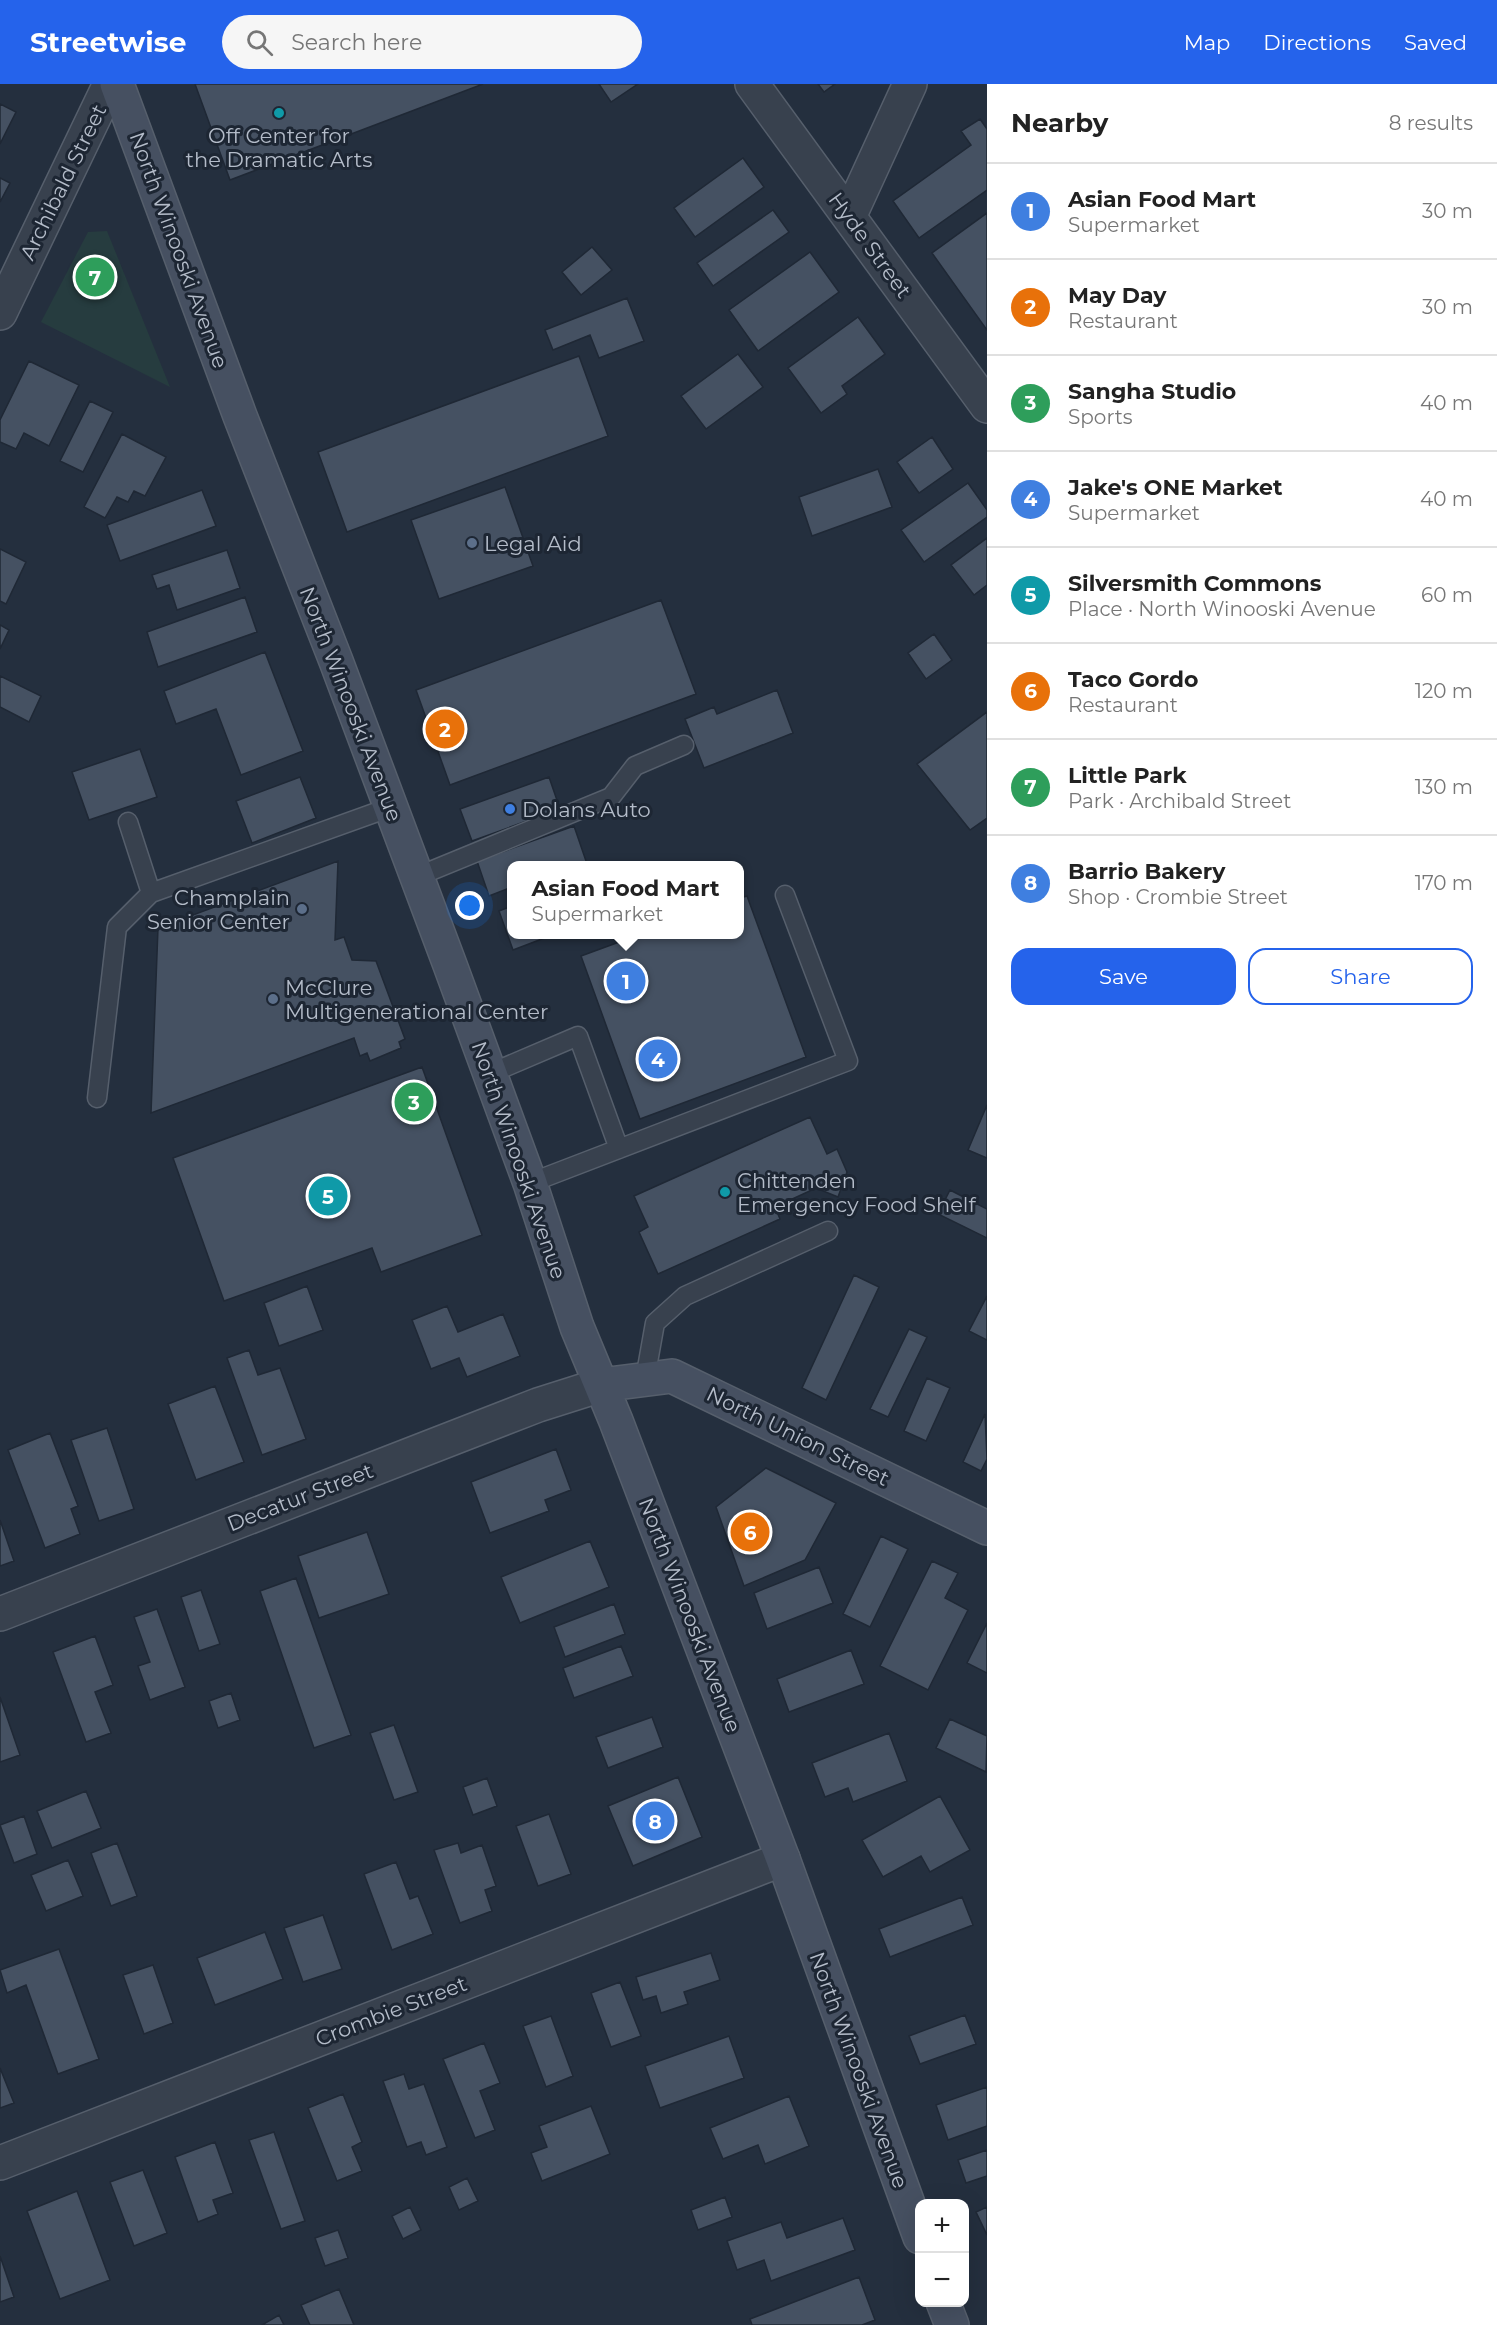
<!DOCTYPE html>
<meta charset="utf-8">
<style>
:root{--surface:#fff;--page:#f6f6f6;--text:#222;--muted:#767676;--line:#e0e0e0;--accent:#2563eb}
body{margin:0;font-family:Montserrat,sans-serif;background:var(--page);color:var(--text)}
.controls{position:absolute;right:18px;bottom:18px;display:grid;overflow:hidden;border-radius:12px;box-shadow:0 6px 24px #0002}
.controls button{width:54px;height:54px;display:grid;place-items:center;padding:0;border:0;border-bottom:2px solid var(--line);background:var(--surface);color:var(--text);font:30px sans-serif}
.you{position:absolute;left:470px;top:822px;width:21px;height:21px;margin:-15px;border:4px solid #fff;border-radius:50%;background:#1a73e8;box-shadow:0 0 0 9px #1a73e833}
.badge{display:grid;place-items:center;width:39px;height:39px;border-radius:50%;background:var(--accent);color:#fff;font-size:20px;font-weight:700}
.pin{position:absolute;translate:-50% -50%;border:3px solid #fff;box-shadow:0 2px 6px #0006}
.popup{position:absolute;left:507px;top:777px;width:237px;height:78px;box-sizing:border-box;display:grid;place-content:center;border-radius:12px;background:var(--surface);filter:drop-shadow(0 2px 4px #0005);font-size:20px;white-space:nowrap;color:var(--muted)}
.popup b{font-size:22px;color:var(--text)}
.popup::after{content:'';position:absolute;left:50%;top:100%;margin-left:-12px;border:12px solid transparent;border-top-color:var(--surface)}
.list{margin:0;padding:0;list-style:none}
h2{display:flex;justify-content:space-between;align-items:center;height:78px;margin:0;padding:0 24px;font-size:26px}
h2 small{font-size:20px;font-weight:400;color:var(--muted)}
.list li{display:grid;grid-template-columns:39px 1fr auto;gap:18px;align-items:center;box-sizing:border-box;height:96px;padding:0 24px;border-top:2px solid var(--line)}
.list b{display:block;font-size:22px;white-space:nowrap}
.list p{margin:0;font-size:20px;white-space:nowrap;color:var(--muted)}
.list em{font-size:20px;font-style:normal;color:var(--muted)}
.actions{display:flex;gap:12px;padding:18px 24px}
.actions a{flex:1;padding:14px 0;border:2px solid var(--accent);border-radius:18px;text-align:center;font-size:21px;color:var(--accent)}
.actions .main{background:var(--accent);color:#fff}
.icon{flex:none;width:33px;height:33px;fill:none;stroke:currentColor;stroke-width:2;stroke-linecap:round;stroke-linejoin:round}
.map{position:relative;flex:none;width:987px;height:2241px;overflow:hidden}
header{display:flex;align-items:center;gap:36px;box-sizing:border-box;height:84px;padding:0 30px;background:var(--accent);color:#fff}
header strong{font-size:28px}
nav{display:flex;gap:33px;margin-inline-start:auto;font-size:21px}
.search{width:420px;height:54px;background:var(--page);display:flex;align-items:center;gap:15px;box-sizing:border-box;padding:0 21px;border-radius:33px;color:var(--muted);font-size:22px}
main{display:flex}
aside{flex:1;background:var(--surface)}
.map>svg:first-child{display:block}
</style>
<header>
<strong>Streetwise</strong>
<div class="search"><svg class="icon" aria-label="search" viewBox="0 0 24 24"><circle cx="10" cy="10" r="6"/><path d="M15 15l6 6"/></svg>Search here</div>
<nav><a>Map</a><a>Directions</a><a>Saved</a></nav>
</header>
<main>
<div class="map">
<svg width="987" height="2241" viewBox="0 0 987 2241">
<rect width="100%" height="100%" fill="#242f3e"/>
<path fill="#263c3f" d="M107,147l63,156 -129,-65 47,-90z"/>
<path fill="#455162" stroke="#1f2835" stroke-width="1.5" d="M195,0h288l-253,96z
M599,0h39l-27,18z
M818,0h17l-11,8z
M0,20l16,8 -16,32z
M980,35l7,10v61l-68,48 -26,-37 78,-56 -10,-14z
M743,74l21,29 -69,50 -21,-29z
M0,94l10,5 -10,19z
M773,126l16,22 -76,54 -16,-23z
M987,129v117l-55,-77z
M592,163l20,23 -31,25 -19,-23z
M810,168l29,40 -81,59 -29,-41z
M627,214l17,43 -45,17 -9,-23 -37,15 -8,-20z
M858,233l27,37 -43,32 5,8 -26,19 -33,-45z
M738,270l25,33 -57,42 -25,-33z
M579,272l29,80 -261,96 -29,-80z
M29,277l50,24 -30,61 -25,-13 -8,16 -16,-7v-22z
M90,317l23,11 -30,60 -23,-11z
M122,350l44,23 -21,39 -11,-5 -6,11 -11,-5 -12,21 -21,-11z
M932,353l21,32 -34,24 -22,-31z
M878,385l14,38 -80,29 -13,-39z
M968,399l19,27v7l-63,45 -23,-32z
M505,403l28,79 -94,33 -28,-79z
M202,406l14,36 -96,35 -13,-36z
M987,454v47l-13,10 -23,-30z
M0,465l26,13 -20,42 -6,-3z
M227,466l13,38 -63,22 -8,-25 -12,4 -5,-14z
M245,513l12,35 -99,35 -11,-35z
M661,516l35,94 -246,91 -34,-95z
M0,541l9,5 -9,19z
M934,550l18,26 -26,19 -18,-26z
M265,568l38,99 -62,24 -25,-66 -40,15 -12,-33z
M0,592l41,20 -12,26 -29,-15z
M777,606l16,43 -89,35 -19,-49 29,-12 3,7z
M987,628v106l-17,12 -53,-66z
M140,665l17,48 -68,23 -17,-48z
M300,693l16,41 -64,25 -16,-42z
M549,693l11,32 -88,32 -12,-32z
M574,742l12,35 -12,5h-62v21l-23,9 -12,-35z
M338,777l-3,79 9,-3 8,23 24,1 29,78 -6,3 2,6 -31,13 -3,-8 -7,3 -6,-18 -203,75 7,-185z
M747,812l59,161 -166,62 -59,-163 60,-22h99v-36z
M512,822v28h43l-42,16 -14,-39z
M422,983l60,168 -101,37 -9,-24 -148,53 -51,-143z
M987,1021v53l-19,-8z
M810,1033l17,37 10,-5 10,23 -9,25 -22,-9 -41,19 5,12 -122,55 -19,-42 9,-5 -14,-31z
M950,1106l37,19v29l-49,-24z
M854,1191l25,12 -53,113 -24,-12z
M307,1202l16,44 -44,16 -15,-43z
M987,1212v44l-18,-9z
M447,1222l11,26 45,-18 17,42 -53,21 -8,-19 -28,11 -19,-49z
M909,1245l18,8 -39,80 -18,-8z
M249,1266l9,25 22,-7 26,71 -44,16 -35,-97z
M927,1294l23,10 -24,53 -22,-10z
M215,1302l29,76 -48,18 -28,-76z
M985,1330l2,45 -6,12 -18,-9z
M107,1344l27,81 -35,12 -28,-81z
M50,1349l28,73 -7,3 9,25 -35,14 -37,-98z
M556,1365l15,41 -26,10 4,11 -59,22 -19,-51z
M766,1384l70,35 -31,57 -61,26 -28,-79z
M0,1436l14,41 -14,5z
M367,1448l22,62 -70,24 -21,-62z
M881,1452l27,13 -38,78 -27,-13z
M590,1457l19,46 -89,36 -19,-46z
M932,1477l26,12 -13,25 23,12 -40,80 -48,-24z
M819,1483l14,36 -66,26 -13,-36z
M296,1494l55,157 -37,13 -54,-157z
M201,1506l19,54 -21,7 -18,-54z
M614,1520l11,30 -60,23 -11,-30z
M157,1525l28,78 -35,13 -12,-34 12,-4 -16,-45z
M987,1539v50l-20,-10z
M95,1552l18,49 -18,7 16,41 -25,9 -33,-90z
M621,1562l12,30 -59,22 -11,-30z
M851,1566l13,34 -75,28 -12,-33z
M231,1609l9,27 -22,8 -9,-27z
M0,1613l20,58 -20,7z
M652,1633l11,30 -55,21 -12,-31z
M950,1635l37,17 -1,36 -50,-24z
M394,1641l24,67 -24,8 -24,-67z
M889,1649l18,48 -54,21 -5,-14 -23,9 -13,-34z
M678,1693l24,60 -69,29 -25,-60z
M487,1694l10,28 -24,9 -10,-28z
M86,1707l15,37 -49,20 -15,-37z
M940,1712l30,54 -40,22 -9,-16 -38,21 -21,-37z
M549,1730l22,60 -33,12 -22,-60z
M24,1732l13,38 -23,9 -14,-38z
M117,1759l20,53 -26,10 -20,-53z
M458,1759l3,10 21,-8 14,41 -11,4 7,21 -32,12 -26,-73z
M68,1776l15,36 -37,15 -15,-36z
M396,1778l14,37 8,-3 15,38 -41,16 -28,-76z
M962,1813l11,28 -83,32 -11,-28z
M323,1831l19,54 -39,13 -19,-54z
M265,1848l18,47 -68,26 -18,-47z
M59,1865l40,110 -41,15 -32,-89 -19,8 -7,-23z
M711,1869l9,27 -36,12 4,12 -27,9 -5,-17 -13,4 -7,-23z
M153,1881l20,58 -29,11 -21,-59z
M620,1898l21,54 -30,11 -20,-54z
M965,1931l11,29 -56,20 -11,-28z
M551,1932l22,60 -27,11 -23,-61z
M729,1952l15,42 -84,30 -15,-42z
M484,1959l16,40 -20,8 15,39 -20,8 -32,-79z
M0,1984l14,35 -14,5z
M404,1990l5,15 15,-5 23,63 -21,8 -5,-13 -14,5 -24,-66z
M987,2003v39l-39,14 -12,-35z
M343,2010l19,48 -10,5 10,24 -25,10 -29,-73z
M789,2012l20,50 -44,18 -7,-19 -35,14 -13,-31z
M591,2022l19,48 -68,27 -11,-28 16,-6 -8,-21z
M274,2048l31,89 -24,8 -32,-89z
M215,2058l18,51 -20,7 5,14 -20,8 -23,-65z
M987,2066v26l-21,7 -8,-23z
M143,2086l24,63 -33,13 -24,-64z
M467,2094l11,23 -19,9 -10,-23z
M77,2107l33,89 -50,19 -33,-88z
M725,2113l7,20 -34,13 -7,-20z
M410,2123l11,23 -18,9 -11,-23z
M987,2123v28l-11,-23z
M843,2134l12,32 -84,31 -7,-21 -27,10 -10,-29 54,-19 6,16z
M338,2146l10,28 -23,8 -10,-28z
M0,2172l14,41 -14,5z
M859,2193l16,43 -13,5h-110l-2,-6z
M339,2205l15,36h-44l-9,-20z
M279,2231l5,10h-22z"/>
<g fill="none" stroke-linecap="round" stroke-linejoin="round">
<g stroke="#565f6c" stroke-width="21">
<path id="service" d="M128,738l23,71 240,-86
M416,793l195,-80 24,-31 49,-21
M489,990l89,-38 41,113
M97,1014l20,-171 34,-34
M530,1099l318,-122 -63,-166
M645,1295l10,-56 30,-27 143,-65"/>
</g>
<g stroke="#565f6c" stroke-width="36">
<path id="minor" d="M752,0l235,322
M849,133l61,-133
M0,229l110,-229
M0,1530l538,-209 63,-20
M0,2079l783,-304"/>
</g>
<g stroke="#565f6c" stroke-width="36">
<path id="secondary" d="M117,0l123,332 96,245 114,304 80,218 47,144 39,94 167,438 137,378
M601,1301l71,-9 315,152
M943,2218l9,23"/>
</g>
<use href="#service" stroke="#38414e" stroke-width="18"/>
<use href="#minor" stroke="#38414e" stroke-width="33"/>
<use href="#secondary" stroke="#465061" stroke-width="33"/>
</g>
<g fill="#0f9aa8" stroke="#1d2633" stroke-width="2">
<circle cx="279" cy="29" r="6"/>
<circle cx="725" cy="1108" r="6"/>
</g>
<g fill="#5c6f8a" stroke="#1d2633" stroke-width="2">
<circle cx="472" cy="459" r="6"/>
<circle cx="302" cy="825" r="6"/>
<circle cx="273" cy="915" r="6"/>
</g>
<circle fill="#3f7fe0" stroke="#1d2633" stroke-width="2" cx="510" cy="725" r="6"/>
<g text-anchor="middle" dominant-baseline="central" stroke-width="6" stroke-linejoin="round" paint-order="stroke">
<g font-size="21" fill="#b4bcc9" stroke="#1d2633" text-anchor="start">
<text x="279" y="51" text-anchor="middle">Off Center for<tspan x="279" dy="24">the Dramatic Arts</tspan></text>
<text x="484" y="459">Legal Aid</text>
<text x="522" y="725">Dolans Auto</text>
<text x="290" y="813" text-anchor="end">Champlain<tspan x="290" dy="24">Senior Center</tspan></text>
<text x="285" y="903">McClure<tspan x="285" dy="24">Multigenerational Center</tspan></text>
<text x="737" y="1096">Chittenden<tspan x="737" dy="24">Emergency Food Shelf</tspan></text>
</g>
<g font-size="21" fill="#b4bcc9" stroke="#1d2633">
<text transform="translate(63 98) rotate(-64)">Archibald Street</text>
<text transform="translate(870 161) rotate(54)">Hyde Street</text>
<text transform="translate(179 166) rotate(70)">North Winooski Avenue</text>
<text transform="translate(351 620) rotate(69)">North Winooski Avenue</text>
<text transform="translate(519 1076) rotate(71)">North Winooski Avenue</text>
<text transform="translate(798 1352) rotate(26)">North Union Street</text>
<text transform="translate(300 1413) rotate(-21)">Decatur Street</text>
<text transform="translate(690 1531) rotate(69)">North Winooski Avenue</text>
<text transform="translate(391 1927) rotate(-21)">Crombie Street</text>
<text transform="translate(859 1986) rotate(70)">North Winooski Avenue</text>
</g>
</g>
</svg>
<div class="controls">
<button>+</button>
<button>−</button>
</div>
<div class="you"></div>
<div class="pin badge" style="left:626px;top:897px;background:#3f7fe0">1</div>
<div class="popup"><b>Asian Food Mart</b>Supermarket</div>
<div class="pin badge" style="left:445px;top:645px;background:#e8710a">2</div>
<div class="pin badge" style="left:414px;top:1018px;background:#2e9e5b">3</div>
<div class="pin badge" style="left:658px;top:975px;background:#3f7fe0">4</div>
<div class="pin badge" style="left:328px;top:1112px;background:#0f9aa8">5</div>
<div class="pin badge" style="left:750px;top:1448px;background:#e8710a">6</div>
<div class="pin badge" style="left:95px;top:193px;background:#2e9e5b">7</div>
<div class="pin badge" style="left:655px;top:1737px;background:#3f7fe0">8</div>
</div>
<aside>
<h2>Nearby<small>8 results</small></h2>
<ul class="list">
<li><span class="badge" style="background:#3f7fe0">1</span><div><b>Asian Food Mart</b><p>Supermarket</p></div><em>30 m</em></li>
<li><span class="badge" style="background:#e8710a">2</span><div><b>May Day</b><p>Restaurant</p></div><em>30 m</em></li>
<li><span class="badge" style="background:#2e9e5b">3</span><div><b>Sangha Studio</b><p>Sports</p></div><em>40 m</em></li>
<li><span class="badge" style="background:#3f7fe0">4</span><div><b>Jake's ONE Market</b><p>Supermarket</p></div><em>40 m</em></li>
<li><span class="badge" style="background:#0f9aa8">5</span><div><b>Silversmith Commons</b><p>Place · North Winooski Avenue</p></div><em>60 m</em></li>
<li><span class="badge" style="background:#e8710a">6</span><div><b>Taco Gordo</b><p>Restaurant</p></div><em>120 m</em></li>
<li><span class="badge" style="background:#2e9e5b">7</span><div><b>Little Park</b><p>Park · Archibald Street</p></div><em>130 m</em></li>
<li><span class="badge" style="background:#3f7fe0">8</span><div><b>Barrio Bakery</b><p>Shop · Crombie Street</p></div><em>170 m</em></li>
</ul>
<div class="actions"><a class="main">Save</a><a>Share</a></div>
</aside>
</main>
